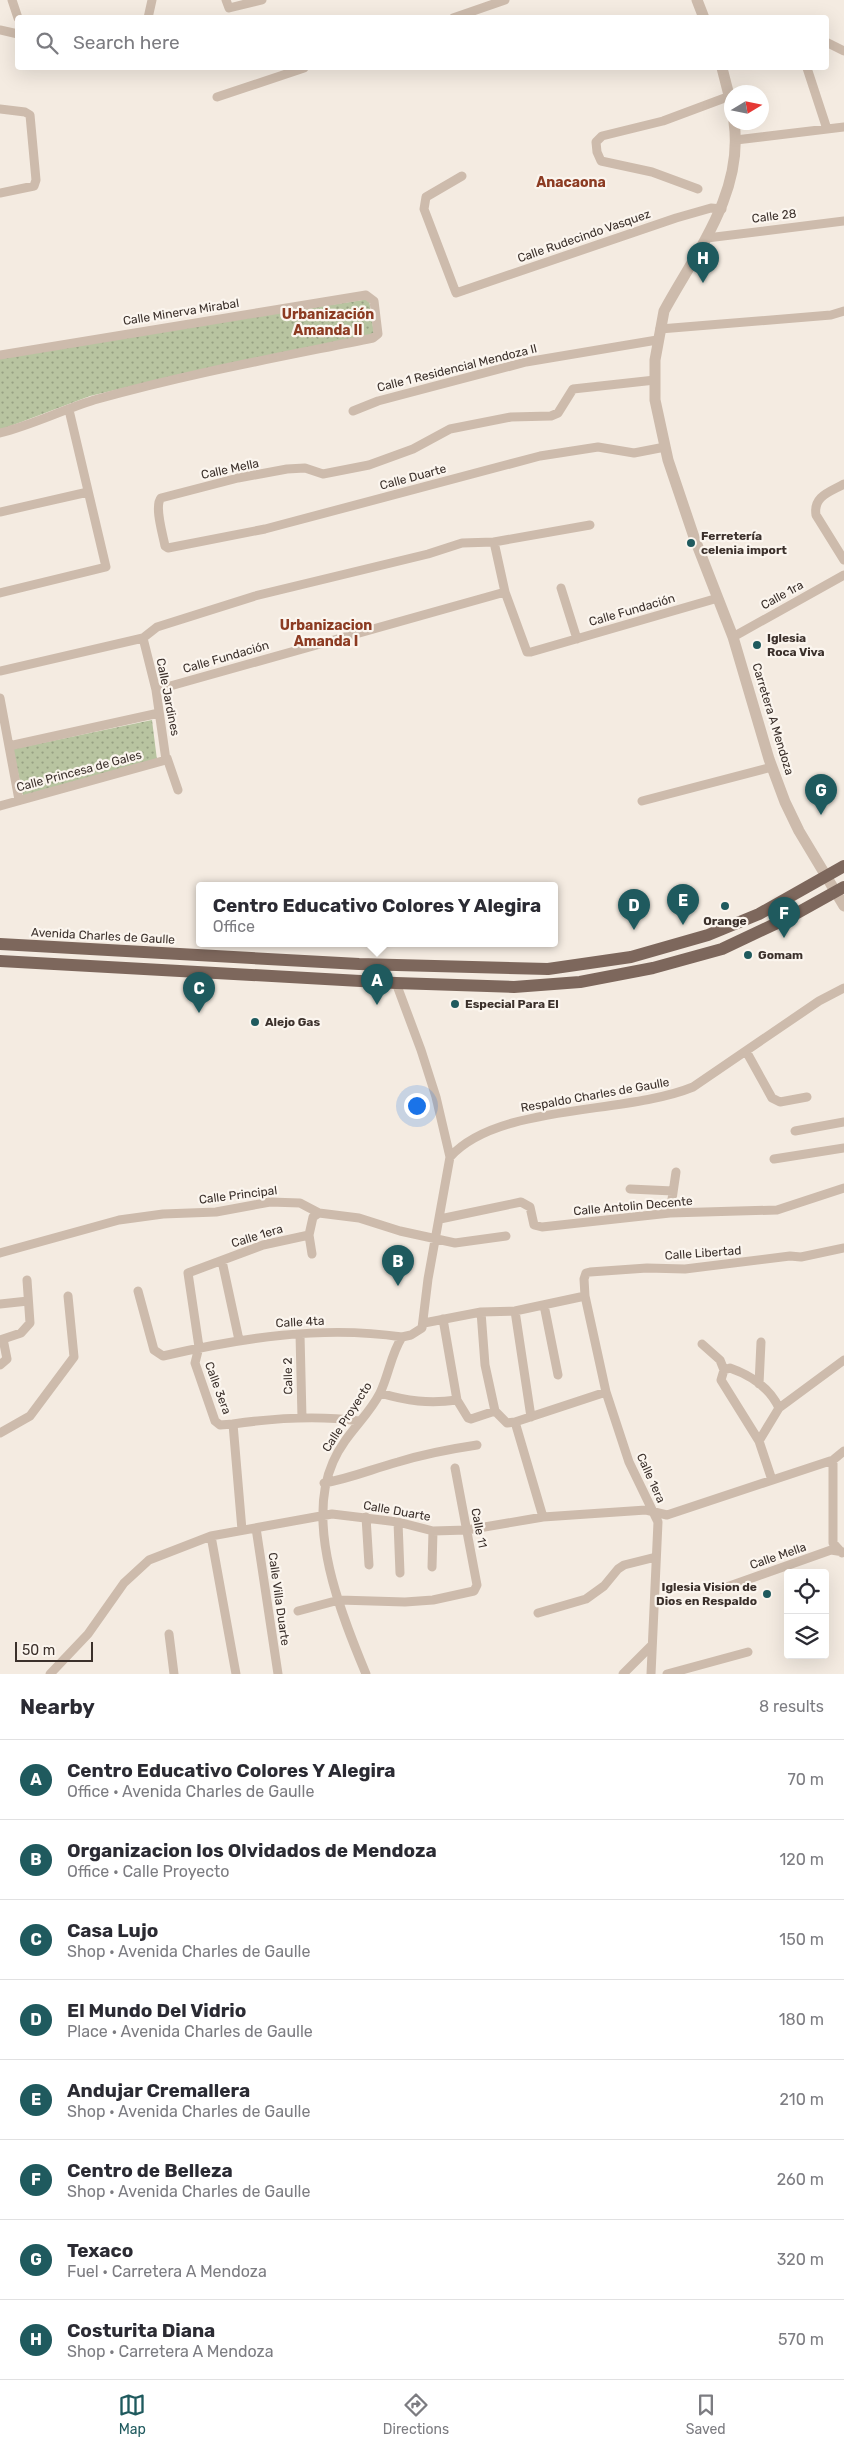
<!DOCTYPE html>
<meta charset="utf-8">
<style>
:root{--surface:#fff;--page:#f2f2f3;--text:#2b2b33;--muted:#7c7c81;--line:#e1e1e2;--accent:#1f5a5e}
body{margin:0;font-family:Rubik,sans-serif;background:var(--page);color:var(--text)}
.controls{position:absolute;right:15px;bottom:15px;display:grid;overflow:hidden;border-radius:5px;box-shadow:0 5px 20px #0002}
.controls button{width:45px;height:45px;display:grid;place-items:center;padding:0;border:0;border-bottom:1px solid var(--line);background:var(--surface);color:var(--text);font:25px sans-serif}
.compass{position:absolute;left:724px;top:85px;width:45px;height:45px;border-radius:50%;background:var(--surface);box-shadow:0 5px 20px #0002;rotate:80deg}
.scale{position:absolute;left:15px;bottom:12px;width:78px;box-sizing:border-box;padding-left:5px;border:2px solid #3b302b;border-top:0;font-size:14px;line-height:18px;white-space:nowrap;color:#3b302b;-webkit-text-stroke:4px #fbf5ee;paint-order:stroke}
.you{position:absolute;left:416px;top:1105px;width:18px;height:18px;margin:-12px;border:4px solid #fff;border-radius:50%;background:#1a73e8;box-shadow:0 0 0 8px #1a73e833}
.badge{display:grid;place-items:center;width:32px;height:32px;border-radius:50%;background:var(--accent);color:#fff;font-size:16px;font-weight:700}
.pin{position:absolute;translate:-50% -41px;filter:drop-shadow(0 1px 2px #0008)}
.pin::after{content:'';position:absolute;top:26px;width:18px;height:15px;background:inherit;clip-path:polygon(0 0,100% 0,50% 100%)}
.popup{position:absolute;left:196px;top:882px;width:362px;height:65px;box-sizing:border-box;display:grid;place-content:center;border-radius:5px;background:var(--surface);filter:drop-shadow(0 1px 4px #0005);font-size:16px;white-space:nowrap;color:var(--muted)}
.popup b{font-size:19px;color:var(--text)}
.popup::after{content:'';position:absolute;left:50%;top:100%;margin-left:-10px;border:10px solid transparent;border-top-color:var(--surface)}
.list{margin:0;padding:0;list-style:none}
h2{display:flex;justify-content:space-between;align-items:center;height:65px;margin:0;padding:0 20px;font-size:21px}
h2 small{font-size:16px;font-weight:400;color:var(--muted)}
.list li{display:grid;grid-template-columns:32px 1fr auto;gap:15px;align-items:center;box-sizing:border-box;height:80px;padding:0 20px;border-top:1px solid var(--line)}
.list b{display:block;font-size:19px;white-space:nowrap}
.list p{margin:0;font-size:16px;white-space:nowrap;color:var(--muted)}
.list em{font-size:16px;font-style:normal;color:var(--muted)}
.icon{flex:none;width:28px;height:28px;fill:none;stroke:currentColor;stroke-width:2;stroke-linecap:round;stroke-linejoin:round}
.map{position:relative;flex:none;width:844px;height:1674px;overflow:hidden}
.search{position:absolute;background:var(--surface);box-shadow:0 5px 20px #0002;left:15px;right:15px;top:15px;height:55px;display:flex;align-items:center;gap:12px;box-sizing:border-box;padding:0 18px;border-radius:5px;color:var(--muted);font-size:19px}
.sheet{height:705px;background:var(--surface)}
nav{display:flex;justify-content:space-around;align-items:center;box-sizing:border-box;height:70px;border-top:1px solid var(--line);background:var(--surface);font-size:14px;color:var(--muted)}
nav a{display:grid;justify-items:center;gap:2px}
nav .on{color:var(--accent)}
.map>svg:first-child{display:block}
</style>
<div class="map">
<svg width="844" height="1674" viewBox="0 0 844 1674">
<defs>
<pattern id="park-dots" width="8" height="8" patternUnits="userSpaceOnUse" patternTransform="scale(1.25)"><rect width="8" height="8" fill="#b8c4a0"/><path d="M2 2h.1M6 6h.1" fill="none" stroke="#97a083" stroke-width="1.8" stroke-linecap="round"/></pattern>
</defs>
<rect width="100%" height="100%" fill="#f4ebe1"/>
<path fill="url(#park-dots)" d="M369,299l5,35 -157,32 -127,30 -90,34v-74z
M152,720l5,40 -134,36 -10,-47z"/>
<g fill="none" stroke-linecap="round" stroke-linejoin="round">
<path stroke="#cdbbac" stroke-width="9" d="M12,0l6,18
M226,0l3,8 33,-8
M148,18l4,-18
M453,18l52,-18
M0,30l18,4
M826,42l18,9
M807,68l20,61
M217,97l87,-29
M0,109l25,3 5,3 6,65 -2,6 -34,7
M736,140l108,-13
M462,176l-36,21 -2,12 32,84 220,-75 35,-10 11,1
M698,189l-46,-17 -51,-11 -4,-9 -1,-10 6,-6 61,-15 67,-25
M707,238l137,-17
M660,329l171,-14 13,-4
M0,355l366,-60 8,6 4,33 -5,4c-93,19 -187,36 -279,62 -32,10 -62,25 -94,33
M655,380l-82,9 -15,24 -7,3 -40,1 -61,12 -37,20 -44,16 -46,9 -18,-6 -18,1 -49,9 -77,20c-7,8 2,37 4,48l3,2 97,-19 275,-73 58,-9 36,6 31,-6
M353,411l25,-10 148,-39 131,-22
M844,484c-14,8 -31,12 -28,31l28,45
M0,512l88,-20
M494,542l11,50 22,60h4l187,-54
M561,588l16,51
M0,593l106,-26 -37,-157
M733,637l111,-62
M0,671l143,-33 14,-11 98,-31 173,-42 34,-11 32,-1 96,-17
M156,690l349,-98
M0,698l19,102
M9,746l150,-33
M167,758l11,32
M642,801l130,-34
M0,806l166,-46 -10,-70 -13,-52
M746,1051l26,47 8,4 27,-5
M795,1131l49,-9
M450,1157c48,-54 175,-42 243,-70l126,-86 25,-13
M774,1159l70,-11
M630,1189l43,2
M670,1213l6,-41
M440,1219l81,-17 9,5 4,18 8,2 128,-14 107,-3 67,-22
M309,1235l3,19
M0,1253l119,-33 44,-6 53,-2 54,-10 30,1 19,10 40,5 41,13 55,12 51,-7
M222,1261l17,79
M138,1291l16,59 9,6c78,-18 160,-31 239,-19
M0,1304l28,-3
M544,1305l14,70
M515,1311l16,106
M443,1319l14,81 11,18 3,1 24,-8 -10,-46 -4,-53
M424,1323l57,-11 34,-1 70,-15
M300,1334l2,84
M0,1340l21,-7 9,-10 -3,-43
M702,1344l18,16 4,10
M0,1365l7,-6 -4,-20
M759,1384l2,-42
M380,1393c27,8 49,11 77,7
M495,1411l12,12 8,-1 28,95
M515,1422l91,-30
M233,1424c42,-6 84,-9 126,-3
M0,1433l30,-17 44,-59 -6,-61
M759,1441l20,-33 65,-48
M833,1460v83l9,10
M772,1480l-13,-39 -38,-61 3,-10 6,-2c20,7 40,20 49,40
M324,1483c28,-5 48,-14 74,-21 26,-8 52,-13 79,-17
M366,1517l3,48
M398,1522l2,51
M256,1528l22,146
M242,1530l-9,-106 -13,1 -5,-4 -20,-58 4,-16 -11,-74 75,-28 46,-10 4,-18 6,-4
M211,1536l25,138
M432,1567l1,-36
M721,1589l110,-39 13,2
M298,1611l41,-11 66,2 28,-2 41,-9 3,-6 -22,-117
M538,1613l48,-14 18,-13 14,-17 6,-4 32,-8
M169,1634l5,40
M50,1674l38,-40 36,-51 25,-23 62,-24 121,-22 66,8 35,9 34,-1 76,-13 103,-7 21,5 166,-55 11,-9
M366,1674c-25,-60 -61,-149 -33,-212 12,-28 35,-45 47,-69 9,-19 11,-39 22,-56l9,-2 11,-7 6,-49 22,-122 -14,-60 -15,-47 -25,-67
M623,1674l29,-29
M651,1674l7,-152 -29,-60 -23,-70 -21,-96 -1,-17 2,-6 4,-1 57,-4 38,1 105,-13 11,1 43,-9
M667,1674l81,-22"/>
<path stroke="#cdbbac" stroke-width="11" d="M697,0l7,18
M722,68l10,39
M734,122c10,71 -38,130 -70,189l-9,49v40l13,60 26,77 39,100 36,122 16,43 14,29 45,75"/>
<path stroke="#7d675c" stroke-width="12" d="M0,944l359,20 189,5 83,-12 77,-22 51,-21 85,-48
M0,961l396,22 118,4 66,-5 73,-14 69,-19 68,-32 54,-30"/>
</g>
<g fill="#1f5a5e" stroke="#fbf5ee" stroke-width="2">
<circle cx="691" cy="543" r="5"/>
<circle cx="757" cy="645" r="5"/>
<circle cx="725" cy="906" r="5"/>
<circle cx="748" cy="955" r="5"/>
<circle cx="455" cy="1004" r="5"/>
<circle cx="255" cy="1022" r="5"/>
<circle cx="767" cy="1594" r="5"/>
</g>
<g text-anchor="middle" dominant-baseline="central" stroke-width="4.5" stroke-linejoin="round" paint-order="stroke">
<g font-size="12" fill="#3b302b" stroke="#fbf5ee">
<text transform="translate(774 216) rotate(-7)">Calle 28</text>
<text transform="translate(584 236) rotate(-19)">Calle Rudecindo Vasquez</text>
<text transform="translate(181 312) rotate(-9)">Calle Minerva Mirabal</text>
<text transform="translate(457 368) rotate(-14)">Calle 1 Residencial Mendoza II</text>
<text transform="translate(230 469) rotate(-12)">Calle Mella</text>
<text transform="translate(413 477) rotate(-15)">Calle Duarte</text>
<text transform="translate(782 595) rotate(-29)">Calle 1ra</text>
<text transform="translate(632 610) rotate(-16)">Calle Fundación</text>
<text transform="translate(226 657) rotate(-16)">Calle Fundación</text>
<text transform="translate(168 697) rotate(79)">Calle Jardines</text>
<text transform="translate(773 719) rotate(73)">Carretera A Mendoza</text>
<text transform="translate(79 771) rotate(-15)">Calle Princesa de Gales</text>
<text transform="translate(103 936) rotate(3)">Avenida Charles de Gaulle</text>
<text transform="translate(595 1095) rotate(-10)">Respaldo Charles de Gaulle</text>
<text transform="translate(238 1195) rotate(-7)">Calle Principal</text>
<text transform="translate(633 1206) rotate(-5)">Calle Antolin Decente</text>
<text transform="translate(257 1236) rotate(-17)">Calle 1era</text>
<text transform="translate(703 1253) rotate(-4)">Calle Libertad</text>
<text transform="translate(300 1322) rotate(-3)">Calle 4ta</text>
<text transform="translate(288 1376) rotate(-91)">Calle 2</text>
<text transform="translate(218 1388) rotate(70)">Calle 3era</text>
<text transform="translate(347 1417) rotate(-57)">Calle Proyecto</text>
<text transform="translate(651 1478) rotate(66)">Calle 1era</text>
<text transform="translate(397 1511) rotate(10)">Calle Duarte</text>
<text transform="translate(479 1528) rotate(79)">Calle 11</text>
<text transform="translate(778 1556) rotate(-19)">Calle Mella</text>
<text transform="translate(279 1599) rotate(82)">Calle Villa Duarte</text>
</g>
<g font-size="12" font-weight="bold" fill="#3b302b" stroke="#fbf5ee" text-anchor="start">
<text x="701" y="536">Ferretería<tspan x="701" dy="14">celenia import</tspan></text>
<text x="767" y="638">Iglesia<tspan x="767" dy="14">Roca Viva</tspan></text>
<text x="725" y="921" text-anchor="middle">Orange</text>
<text x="758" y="955">Gomam</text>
<text x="465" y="1004">Especial Para El</text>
<text x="265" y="1022">Alejo Gas</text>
<text x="757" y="1587" text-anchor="end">Iglesia Vision de<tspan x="757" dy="14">Dios en Respaldo</tspan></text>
</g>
<g font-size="14" font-weight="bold" fill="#8c3b22" stroke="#fbf5ee">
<text x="571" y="182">Anacaona</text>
<text x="328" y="314">Urbanización<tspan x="328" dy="16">Amanda II</tspan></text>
<text x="326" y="625">Urbanizacion<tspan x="326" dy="16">Amanda I</tspan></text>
</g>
</g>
</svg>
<div class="controls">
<button><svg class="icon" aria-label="locate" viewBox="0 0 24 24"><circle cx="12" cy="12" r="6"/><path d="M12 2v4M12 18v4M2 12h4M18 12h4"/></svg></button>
<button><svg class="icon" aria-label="layers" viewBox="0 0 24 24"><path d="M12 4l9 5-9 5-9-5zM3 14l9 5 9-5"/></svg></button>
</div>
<svg class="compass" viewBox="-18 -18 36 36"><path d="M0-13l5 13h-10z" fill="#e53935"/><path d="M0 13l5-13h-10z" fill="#7c7c81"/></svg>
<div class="scale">50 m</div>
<div class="you"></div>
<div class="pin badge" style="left:377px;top:1005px">A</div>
<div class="popup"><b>Centro Educativo Colores Y Alegira</b>Office</div>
<div class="pin badge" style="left:398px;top:1286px">B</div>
<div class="pin badge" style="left:199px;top:1013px">C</div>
<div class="pin badge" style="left:634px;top:930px">D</div>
<div class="pin badge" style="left:683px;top:925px">E</div>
<div class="pin badge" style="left:784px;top:938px">F</div>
<div class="pin badge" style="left:821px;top:815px">G</div>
<div class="pin badge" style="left:703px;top:283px">H</div>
<div class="search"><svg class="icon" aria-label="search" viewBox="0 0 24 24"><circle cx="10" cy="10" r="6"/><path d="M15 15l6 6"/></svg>Search here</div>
</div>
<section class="sheet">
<h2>Nearby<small>8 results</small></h2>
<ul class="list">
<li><span class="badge">A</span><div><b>Centro Educativo Colores Y Alegira</b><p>Office · Avenida Charles de Gaulle</p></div><em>70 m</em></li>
<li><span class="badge">B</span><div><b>Organizacion los Olvidados de Mendoza</b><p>Office · Calle Proyecto</p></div><em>120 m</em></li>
<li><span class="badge">C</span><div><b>Casa Lujo</b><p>Shop · Avenida Charles de Gaulle</p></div><em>150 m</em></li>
<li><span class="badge">D</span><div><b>El Mundo Del Vidrio</b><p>Place · Avenida Charles de Gaulle</p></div><em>180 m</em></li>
<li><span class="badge">E</span><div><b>Andujar Cremallera</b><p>Shop · Avenida Charles de Gaulle</p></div><em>210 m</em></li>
<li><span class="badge">F</span><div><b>Centro de Belleza</b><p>Shop · Avenida Charles de Gaulle</p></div><em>260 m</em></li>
<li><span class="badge">G</span><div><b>Texaco</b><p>Fuel · Carretera A Mendoza</p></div><em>320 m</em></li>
<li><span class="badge">H</span><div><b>Costurita Diana</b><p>Shop · Carretera A Mendoza</p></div><em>570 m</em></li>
</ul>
</section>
<nav>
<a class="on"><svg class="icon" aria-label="map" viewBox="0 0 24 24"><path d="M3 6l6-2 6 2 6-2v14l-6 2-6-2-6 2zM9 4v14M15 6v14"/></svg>Map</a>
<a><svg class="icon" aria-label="directions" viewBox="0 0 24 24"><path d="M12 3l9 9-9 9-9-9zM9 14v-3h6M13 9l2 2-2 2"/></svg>Directions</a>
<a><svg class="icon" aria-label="saved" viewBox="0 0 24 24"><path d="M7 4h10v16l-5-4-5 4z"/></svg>Saved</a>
</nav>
